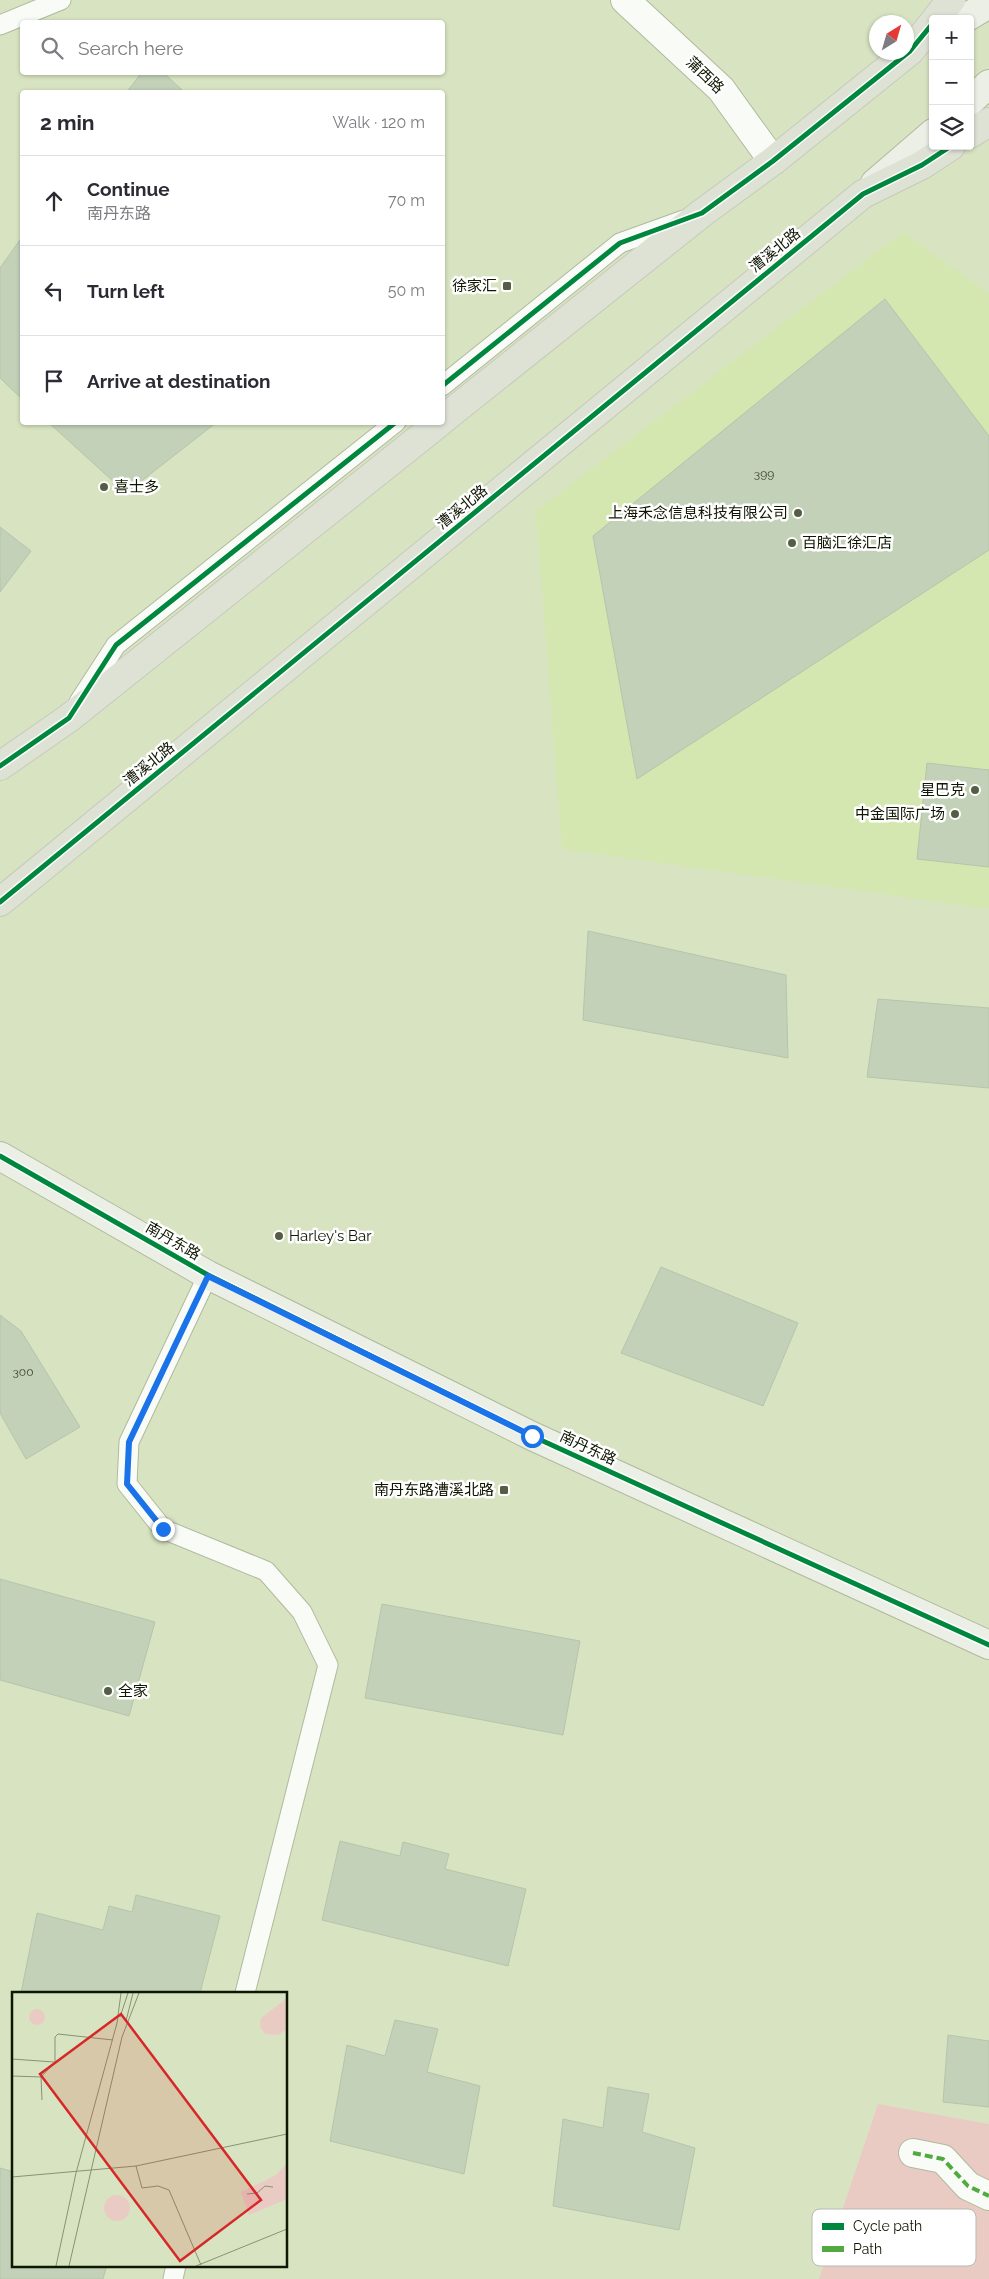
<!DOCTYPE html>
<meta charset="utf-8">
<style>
:root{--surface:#fff;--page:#f7f7f7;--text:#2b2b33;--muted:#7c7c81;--line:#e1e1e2}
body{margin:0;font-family:Raleway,"Noto Sans SC",sans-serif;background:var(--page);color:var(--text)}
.controls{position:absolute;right:15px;top:15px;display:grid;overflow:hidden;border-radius:5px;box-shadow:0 1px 4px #0004}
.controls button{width:45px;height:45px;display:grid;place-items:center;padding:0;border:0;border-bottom:1px solid var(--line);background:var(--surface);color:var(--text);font:25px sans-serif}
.compass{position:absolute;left:869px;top:15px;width:45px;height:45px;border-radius:50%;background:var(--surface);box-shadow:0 1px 4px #0004;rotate:37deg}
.stop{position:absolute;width:15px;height:15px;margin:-11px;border:4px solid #1a73e8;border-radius:50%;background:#fff}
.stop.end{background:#1a73e8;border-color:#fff;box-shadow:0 1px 5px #0008}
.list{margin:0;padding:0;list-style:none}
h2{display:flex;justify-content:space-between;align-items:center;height:65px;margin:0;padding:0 20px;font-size:21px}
h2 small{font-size:16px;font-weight:400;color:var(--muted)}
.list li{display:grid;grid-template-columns:32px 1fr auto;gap:15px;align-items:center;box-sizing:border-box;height:90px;padding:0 20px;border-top:1px solid var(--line)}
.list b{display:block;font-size:19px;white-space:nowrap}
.list p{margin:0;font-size:16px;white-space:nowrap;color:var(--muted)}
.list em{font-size:16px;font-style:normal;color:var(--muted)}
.icon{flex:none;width:28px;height:28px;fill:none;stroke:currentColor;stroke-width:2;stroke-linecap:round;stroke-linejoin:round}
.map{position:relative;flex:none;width:989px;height:2279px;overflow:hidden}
.search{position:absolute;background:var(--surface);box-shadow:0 1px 4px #0004;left:20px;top:20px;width:425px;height:55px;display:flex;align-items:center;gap:12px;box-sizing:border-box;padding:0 18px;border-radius:5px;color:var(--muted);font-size:19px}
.panel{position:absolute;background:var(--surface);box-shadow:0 1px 4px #0004;left:20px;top:90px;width:425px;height:335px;border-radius:5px}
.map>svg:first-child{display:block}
</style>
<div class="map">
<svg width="989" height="2279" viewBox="0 0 989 2279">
<rect width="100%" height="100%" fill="#d8e4c1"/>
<path fill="#d4e7b0" d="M903,232l86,62v615l-427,-60 -26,-338z"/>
<path fill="#eacbc4" d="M878,2104l111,20v155h-170z"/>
<path fill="#c2d1b8" stroke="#b6c4ab" d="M142,72h21l21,20h-57z
M22,237v162l-22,-21v-110z
M885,299l104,137v114l-352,229 -44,-243z
M48,422h169l-91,71z
M0,527l31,24 -31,41z
M927,763l62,7v97l-72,-8z
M588,931l198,44 2,83 -205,-38z
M878,999l111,9v80l-122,-11z
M661,1267l137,56 -35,83 -142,-53z
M0,1315l21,16 59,96 -54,32 -26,-46z
M0,1579l155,43 -26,94 -129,-36z
M382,1604l198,37 -17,94 -198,-37z
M340,1841l60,15 3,-14 46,12 -4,15 81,20 -18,77 -186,-46z
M136,1895l84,21 -20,77h-179l16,-80 66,17 6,-24 23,6z
M395,2020l43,9 -11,43 53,14 -16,88 -134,-33 17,-96 38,11z
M948,2035l41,6v66l-46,-5z
M608,2087l41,7 -7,38 53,16 -16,82 -126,-24 10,-87 40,9z
M0,2168l14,4v93h93l-4,14h-103z"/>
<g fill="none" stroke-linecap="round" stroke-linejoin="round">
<g stroke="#b0b99e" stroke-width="21">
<path id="lane" d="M0,25l61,-25
M442,386l178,-143 64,-23
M79,702l37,-57 280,-223
M208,1275l-79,167 -2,42 36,45 103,42 36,41 26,53 -83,328
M173,2279l3,-14"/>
</g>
<g stroke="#b0b99e" stroke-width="30">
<path id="street" d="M625,0l96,89 52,72
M913,2153l30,6 25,27 21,10"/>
</g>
<g stroke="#b0b99e" stroke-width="30">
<path id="secondary" d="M964,19l25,-15
M970,101l19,-17
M875,183l58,-50
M0,1156l208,119 324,161 457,209"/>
</g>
<g stroke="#c5cbba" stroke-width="30">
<path id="primary" d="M936,19l15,-19
M970,134l19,-12
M442,420l260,-207 71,-52 137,-110 23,-28
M0,766l69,-48 371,-296
M0,902l863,-708 59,-29 29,-19"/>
</g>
<use href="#lane" stroke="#f9fbf6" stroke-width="19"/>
<use href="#street" stroke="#f9fbf6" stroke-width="28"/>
<use href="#secondary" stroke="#ecefe6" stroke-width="28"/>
<use href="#primary" stroke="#dee2d5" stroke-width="28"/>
<path stroke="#51a940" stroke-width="4" stroke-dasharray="8 4" stroke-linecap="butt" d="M913,2153l30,6 25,27 21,10"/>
<g stroke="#fff" stroke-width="8">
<path id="cycleway" d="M442,386l178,-143 82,-30 71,-52 137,-110 23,-28
M0,766l69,-48 47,-73 280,-223
M0,902l863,-708 59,-29 29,-19
M0,1156l208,119 324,161 457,209"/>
</g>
<use href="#cycleway" stroke="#00873e" stroke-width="5"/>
</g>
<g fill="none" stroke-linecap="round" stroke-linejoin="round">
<path stroke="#1a73e8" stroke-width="6" d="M163,1529l-36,-45 2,-42 79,-166 324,160"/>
</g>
<g fill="#555e44" stroke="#fff" stroke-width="2">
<rect x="502" y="281" width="10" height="10" rx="2.5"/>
<circle cx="104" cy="487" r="5"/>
<circle cx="798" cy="513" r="5"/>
<circle cx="792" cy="543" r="5"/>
<circle cx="975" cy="790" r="5"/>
<circle cx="955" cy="814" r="5"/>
<circle cx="279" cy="1236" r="5"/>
<rect x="499" y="1485" width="10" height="10" rx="2.5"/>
<circle cx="108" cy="1691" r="5"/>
</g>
<g text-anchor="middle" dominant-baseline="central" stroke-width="5" stroke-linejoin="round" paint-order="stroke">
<g font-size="12" fill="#3d4630">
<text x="764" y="474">399</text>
<text x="23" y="1372">300</text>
</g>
<g font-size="15" fill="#0f1601" stroke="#fff">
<text transform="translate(705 75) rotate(44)">蒲西路</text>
<text transform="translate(775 250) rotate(-39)">漕溪北路</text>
<text transform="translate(462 507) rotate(-39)">漕溪北路</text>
<text transform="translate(149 764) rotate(-39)">漕溪北路</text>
<text transform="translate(173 1241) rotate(30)">南丹东路</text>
<text transform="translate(588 1448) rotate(25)">南丹东路</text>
</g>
<g font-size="15" fill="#0f1601" stroke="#fff" text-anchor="end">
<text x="497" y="286">徐家汇</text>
<text x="114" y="487" text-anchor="start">喜士多</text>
<text x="788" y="513">上海禾念信息科技有限公司</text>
<text x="802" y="543" text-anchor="start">百脑汇徐汇店</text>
<text x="965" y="790">星巴克</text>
<text x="945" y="814">中金国际广场</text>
<text x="289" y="1236" text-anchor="start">Harley's Bar</text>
<text x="494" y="1490">南丹东路漕溪北路</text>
<text x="118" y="1691" text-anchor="start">全家</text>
</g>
</g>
<g transform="translate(12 1992)">
<rect width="275" height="275" fill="#d8e4c1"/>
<path d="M275,6v31l-9,6 -13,-1 -5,-7 1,-9zM17 25a8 8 0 1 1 16 0a8 8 0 1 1-16 0ZM275,171v36l-38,16 -8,-23 35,-17zM92 216a13 13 0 1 1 26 0a13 13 0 1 1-26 0Z" fill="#eacbc4"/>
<path fill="none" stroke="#889274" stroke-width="1" d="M108,25l8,-24M114,29l7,-28M0,67l42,3M43,70v-25l3,-3 55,6M0,84l29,1M30,108l-1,-23 14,-15M124,174l6,22 16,-2 11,4 32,75M0,185l124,-11 151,-32M235,202l10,-1 8,-7 8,1M44,274l20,-93 41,-150 4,-30M57,274l53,-229 17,-44M184,274l91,-37"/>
<path fill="#d62828" fill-opacity="0.15" stroke="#d62828" stroke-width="2.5" d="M109,22l140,186 -81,61 -140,-187z"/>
<rect width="275" height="275" fill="none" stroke="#0f1601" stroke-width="2.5"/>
</g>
<rect x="812" y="2209" width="164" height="57" rx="8" fill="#fff" stroke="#b7b9b3" stroke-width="1"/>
<rect x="822" y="2223" width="22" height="7" fill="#00873e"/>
<rect x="822" y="2246" width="22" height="6" fill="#51a940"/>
<g font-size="14" fill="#0f1601">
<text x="853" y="2231">Cycle path</text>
<text x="853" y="2254">Path</text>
</g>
</svg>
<div class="controls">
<button>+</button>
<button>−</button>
<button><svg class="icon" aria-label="layers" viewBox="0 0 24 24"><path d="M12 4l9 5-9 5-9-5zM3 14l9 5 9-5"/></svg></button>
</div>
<svg class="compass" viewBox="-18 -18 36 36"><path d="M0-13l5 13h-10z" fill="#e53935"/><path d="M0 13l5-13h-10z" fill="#7c7c81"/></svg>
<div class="stop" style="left:532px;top:1436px"></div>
<div class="stop end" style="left:163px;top:1529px"></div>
<div class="search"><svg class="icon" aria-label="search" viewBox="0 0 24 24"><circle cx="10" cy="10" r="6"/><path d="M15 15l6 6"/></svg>Search here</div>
<section class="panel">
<h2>2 min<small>Walk · 120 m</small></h2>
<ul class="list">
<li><svg class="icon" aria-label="ahead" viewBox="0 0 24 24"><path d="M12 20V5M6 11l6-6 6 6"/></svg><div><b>Continue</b><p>南丹东路</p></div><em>70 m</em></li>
<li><svg class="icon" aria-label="left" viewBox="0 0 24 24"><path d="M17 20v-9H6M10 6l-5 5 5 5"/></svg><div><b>Turn left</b></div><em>50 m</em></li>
<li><svg class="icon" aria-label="arrive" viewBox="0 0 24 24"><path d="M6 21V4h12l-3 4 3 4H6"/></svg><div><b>Arrive at destination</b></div></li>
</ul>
</section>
</div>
